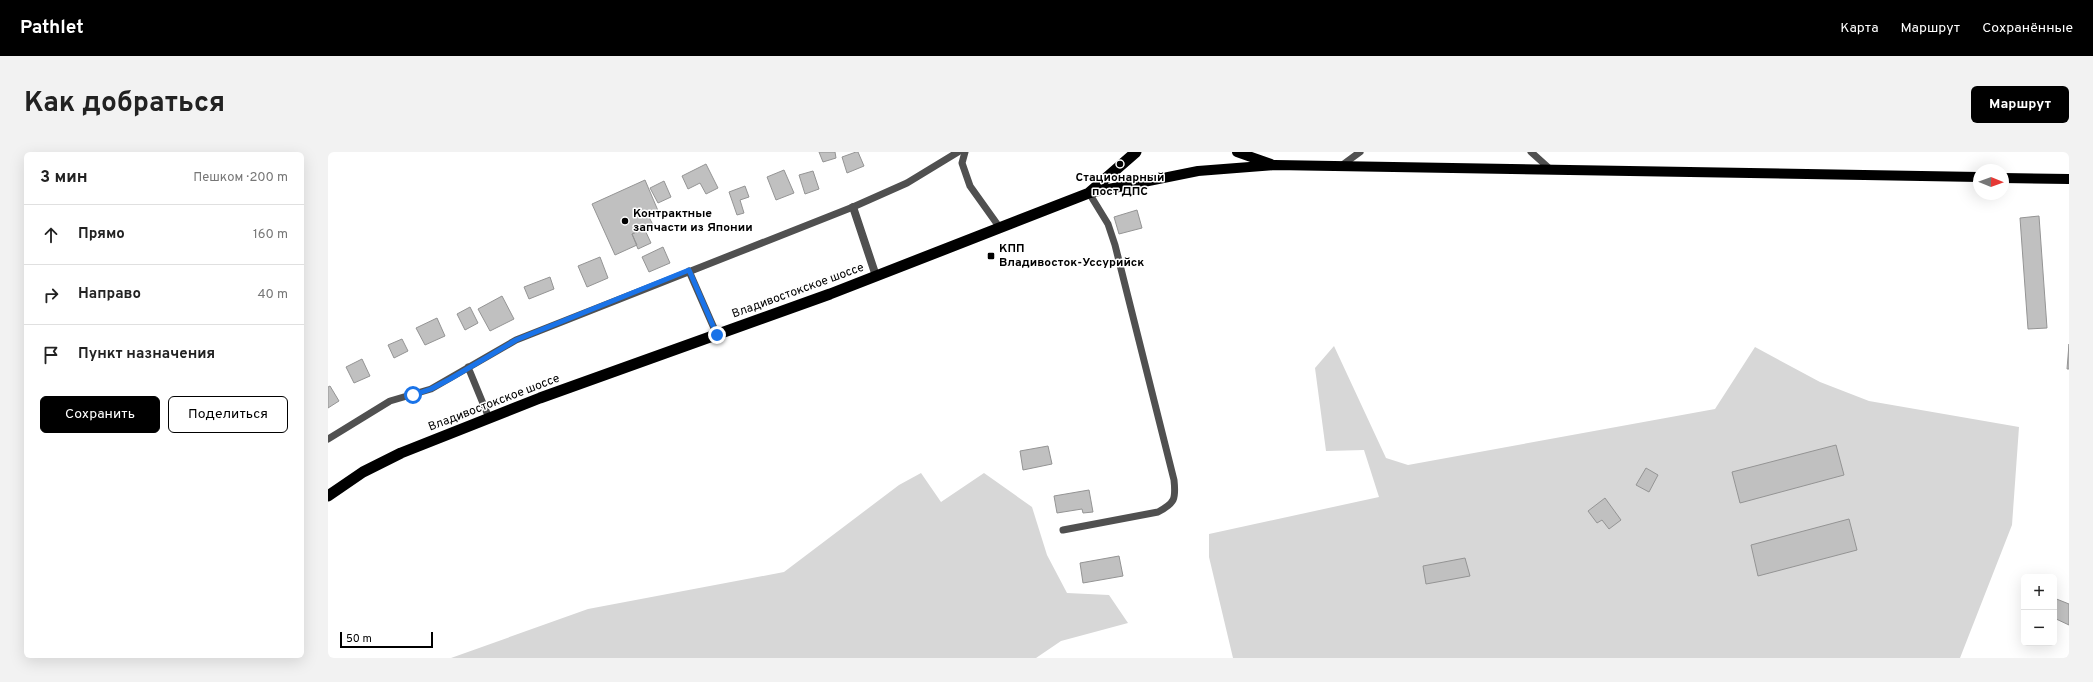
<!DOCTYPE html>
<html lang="ru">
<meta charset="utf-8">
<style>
:root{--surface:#fff;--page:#f2f2f2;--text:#222;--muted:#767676;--line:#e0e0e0;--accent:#000}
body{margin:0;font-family:Overpass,sans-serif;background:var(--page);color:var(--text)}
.controls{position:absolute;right:12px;bottom:12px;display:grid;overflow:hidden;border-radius:6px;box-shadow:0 4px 16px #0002}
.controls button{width:36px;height:36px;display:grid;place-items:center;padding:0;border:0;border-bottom:1px solid var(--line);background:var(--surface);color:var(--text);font:20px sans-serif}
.compass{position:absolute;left:1645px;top:12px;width:36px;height:36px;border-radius:50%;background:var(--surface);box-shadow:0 4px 16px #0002;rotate:91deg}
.scale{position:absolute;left:12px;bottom:10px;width:93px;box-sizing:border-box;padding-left:4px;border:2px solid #000;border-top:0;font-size:11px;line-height:14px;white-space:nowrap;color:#000;-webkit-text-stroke:3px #fff;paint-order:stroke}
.stop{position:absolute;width:12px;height:12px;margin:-9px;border:3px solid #1a73e8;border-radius:50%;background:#fff}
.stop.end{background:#1a73e8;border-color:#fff;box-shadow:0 1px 4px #0008}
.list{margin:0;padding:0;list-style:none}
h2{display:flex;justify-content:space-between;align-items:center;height:52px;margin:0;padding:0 16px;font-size:17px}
h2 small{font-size:13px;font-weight:400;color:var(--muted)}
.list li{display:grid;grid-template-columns:26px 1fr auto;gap:12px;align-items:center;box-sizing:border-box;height:60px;padding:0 16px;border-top:1px solid var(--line)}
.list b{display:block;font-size:15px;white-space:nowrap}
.list em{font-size:13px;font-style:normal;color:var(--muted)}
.actions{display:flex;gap:8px;padding:12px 16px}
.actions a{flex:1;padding:9px 0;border:1px solid var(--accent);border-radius:6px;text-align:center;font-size:14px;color:var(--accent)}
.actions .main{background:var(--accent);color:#fff}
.icon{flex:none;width:22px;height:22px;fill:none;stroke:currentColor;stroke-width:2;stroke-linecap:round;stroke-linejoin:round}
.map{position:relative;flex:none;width:1741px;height:506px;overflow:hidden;border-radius:6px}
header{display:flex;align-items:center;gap:24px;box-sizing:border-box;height:56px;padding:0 20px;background:var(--accent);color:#fff}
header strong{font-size:19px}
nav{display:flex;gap:22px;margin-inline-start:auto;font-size:14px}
.intro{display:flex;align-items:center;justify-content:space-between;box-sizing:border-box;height:96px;padding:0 24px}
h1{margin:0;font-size:28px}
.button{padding:10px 18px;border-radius:6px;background:var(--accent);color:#fff;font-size:14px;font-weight:700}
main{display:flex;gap:24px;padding:0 24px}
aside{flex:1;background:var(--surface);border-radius:6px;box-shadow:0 4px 16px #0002}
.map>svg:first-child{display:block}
</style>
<header>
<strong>Pathlet</strong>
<nav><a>Карта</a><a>Маршрут</a><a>Сохранённые</a></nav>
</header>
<div class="intro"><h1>Как добраться</h1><a class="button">Маршрут</a></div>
<main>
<aside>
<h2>3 мин<small>Пешком · 200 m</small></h2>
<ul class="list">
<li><svg class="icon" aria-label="ahead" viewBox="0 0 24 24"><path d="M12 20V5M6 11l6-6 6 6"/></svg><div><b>Прямо</b></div><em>160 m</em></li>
<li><svg class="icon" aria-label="right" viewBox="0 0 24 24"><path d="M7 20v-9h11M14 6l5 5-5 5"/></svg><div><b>Направо</b></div><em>40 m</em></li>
<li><svg class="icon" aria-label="arrive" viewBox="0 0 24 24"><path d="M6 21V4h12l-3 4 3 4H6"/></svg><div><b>Пункт назначения</b></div></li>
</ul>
<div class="actions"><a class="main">Сохранить</a><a>Поделиться</a></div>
</aside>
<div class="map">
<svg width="1741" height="506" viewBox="0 0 1741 506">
<rect width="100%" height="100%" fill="#fff"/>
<path fill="#d7d7d7" d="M1006,194l52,112 22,7 307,-56 40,-62 65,35 49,19 150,26 -7,98 -52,133h-727l-24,-101v-23l170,-37 -15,-47 -38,1 -11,-83z
M593,321l20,29 43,-29 48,34 15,48 20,38 42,2 19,28 -67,18 -25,17h-585l137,-49 196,-37 115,-87z"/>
<path fill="#c0c0c0" stroke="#949494" d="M491,0h16l1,6 -13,4z
M528,0h2l6,14 -17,7 -5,-16z
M378,12l12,24 -12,6 -6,-11 -12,6 -6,-13z
M456,18l10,23 -18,7 -9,-23z
M485,19l6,18 -14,5 -6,-19z
M317,28l14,33 -10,4 4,8 -21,9 5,11 -22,10 -23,-51z
M336,29l7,16 -13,6 -8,-15z
M417,34l4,11 -9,3 4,13 -7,2 -8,-23z
M809,58l5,18 -23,6 -5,-17z
M1711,64l8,112 -19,1 -8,-111z
M316,76l7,15 -13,6 -6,-15z
M335,95l7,16 -21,9 -7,-15z
M272,105l8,21 -21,9 -9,-21z
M222,125l4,12 -25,10 -5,-12z
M174,144l12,23 -24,12 -12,-22z
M142,155l8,16 -13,7 -8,-16z
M109,166l8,18 -20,9 -9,-17z
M74,187l6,12 -14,7 -6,-13z
M1741,192v25h-2z
M34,207l8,17 -16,7 -8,-16z
M2,234l9,15 -11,7v-21z
M1508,293l8,30 -104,28 -8,-31z
M720,294l4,18 -29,6 -3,-19z
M1318,316l12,7 -9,17 -13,-7z
M761,338l4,22 -10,1 -1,-4 -25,4 -3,-17z
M1277,346l16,22 -12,9 -7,-9 -5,3 -9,-12z
M1521,367l8,31 -99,26 -7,-31z
M791,404l4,20 -40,7 -3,-20z
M1137,406l5,18 -44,8 -3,-18z
M1726,446l15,6v21l-15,-7z"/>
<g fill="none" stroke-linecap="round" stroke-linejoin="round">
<path stroke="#505050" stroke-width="7" d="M637,0l-3,11 8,23 30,42
M1203,0l19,17
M1013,14l19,-14
M361,119l28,64
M140,215l21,51
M0,287l62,-38 41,-12 85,-49 337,-133 54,-24 51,-31
M735,378l95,-18c17,-9 18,-13 16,-32l-59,-235 -7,-21 -19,-31"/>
<path stroke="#505050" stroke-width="8" d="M525,55l23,69"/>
<path stroke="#000" stroke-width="10" d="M909,0l34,12
M1675,26l66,1
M761,41l109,-22 77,-6 704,12"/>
<path stroke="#000" stroke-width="11" d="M0,344l35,-24 38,-19 139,-55 290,-104 259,-101 47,-41"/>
</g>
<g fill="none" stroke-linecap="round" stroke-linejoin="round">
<path stroke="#1a73e8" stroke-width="5" d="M85,243l18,-6 19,-10 66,-39 173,-70 28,65"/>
</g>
<g fill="#000" stroke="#fff" stroke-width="1.5">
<circle cx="792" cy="12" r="4"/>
<circle cx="297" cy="69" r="4"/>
<rect x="659" y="100" width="8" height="8" rx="2"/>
</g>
<g text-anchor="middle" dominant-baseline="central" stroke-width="3" stroke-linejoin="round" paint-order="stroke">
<g font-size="12" font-weight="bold" fill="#000" stroke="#fff" text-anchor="start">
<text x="792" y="26" text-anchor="middle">Стационарный<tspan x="792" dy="14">пост ДПС</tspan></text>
<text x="305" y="62">Контрактные<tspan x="305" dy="14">запчасти из Японии</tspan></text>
<text x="671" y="97">КПП<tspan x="671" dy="14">Владивосток-Уссурийск</tspan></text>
</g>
<g font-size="12" fill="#000" stroke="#fff">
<text transform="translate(470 139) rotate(-20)">Владивостокское шоссе</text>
<text transform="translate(166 251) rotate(-21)">Владивостокское шоссе</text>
</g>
</g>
</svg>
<div class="controls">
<button>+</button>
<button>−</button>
</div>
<svg class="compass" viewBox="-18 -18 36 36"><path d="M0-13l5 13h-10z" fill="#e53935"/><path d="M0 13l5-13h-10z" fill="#767676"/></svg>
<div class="scale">50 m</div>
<div class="stop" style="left:85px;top:243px"></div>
<div class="stop end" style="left:389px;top:183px"></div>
</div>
</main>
